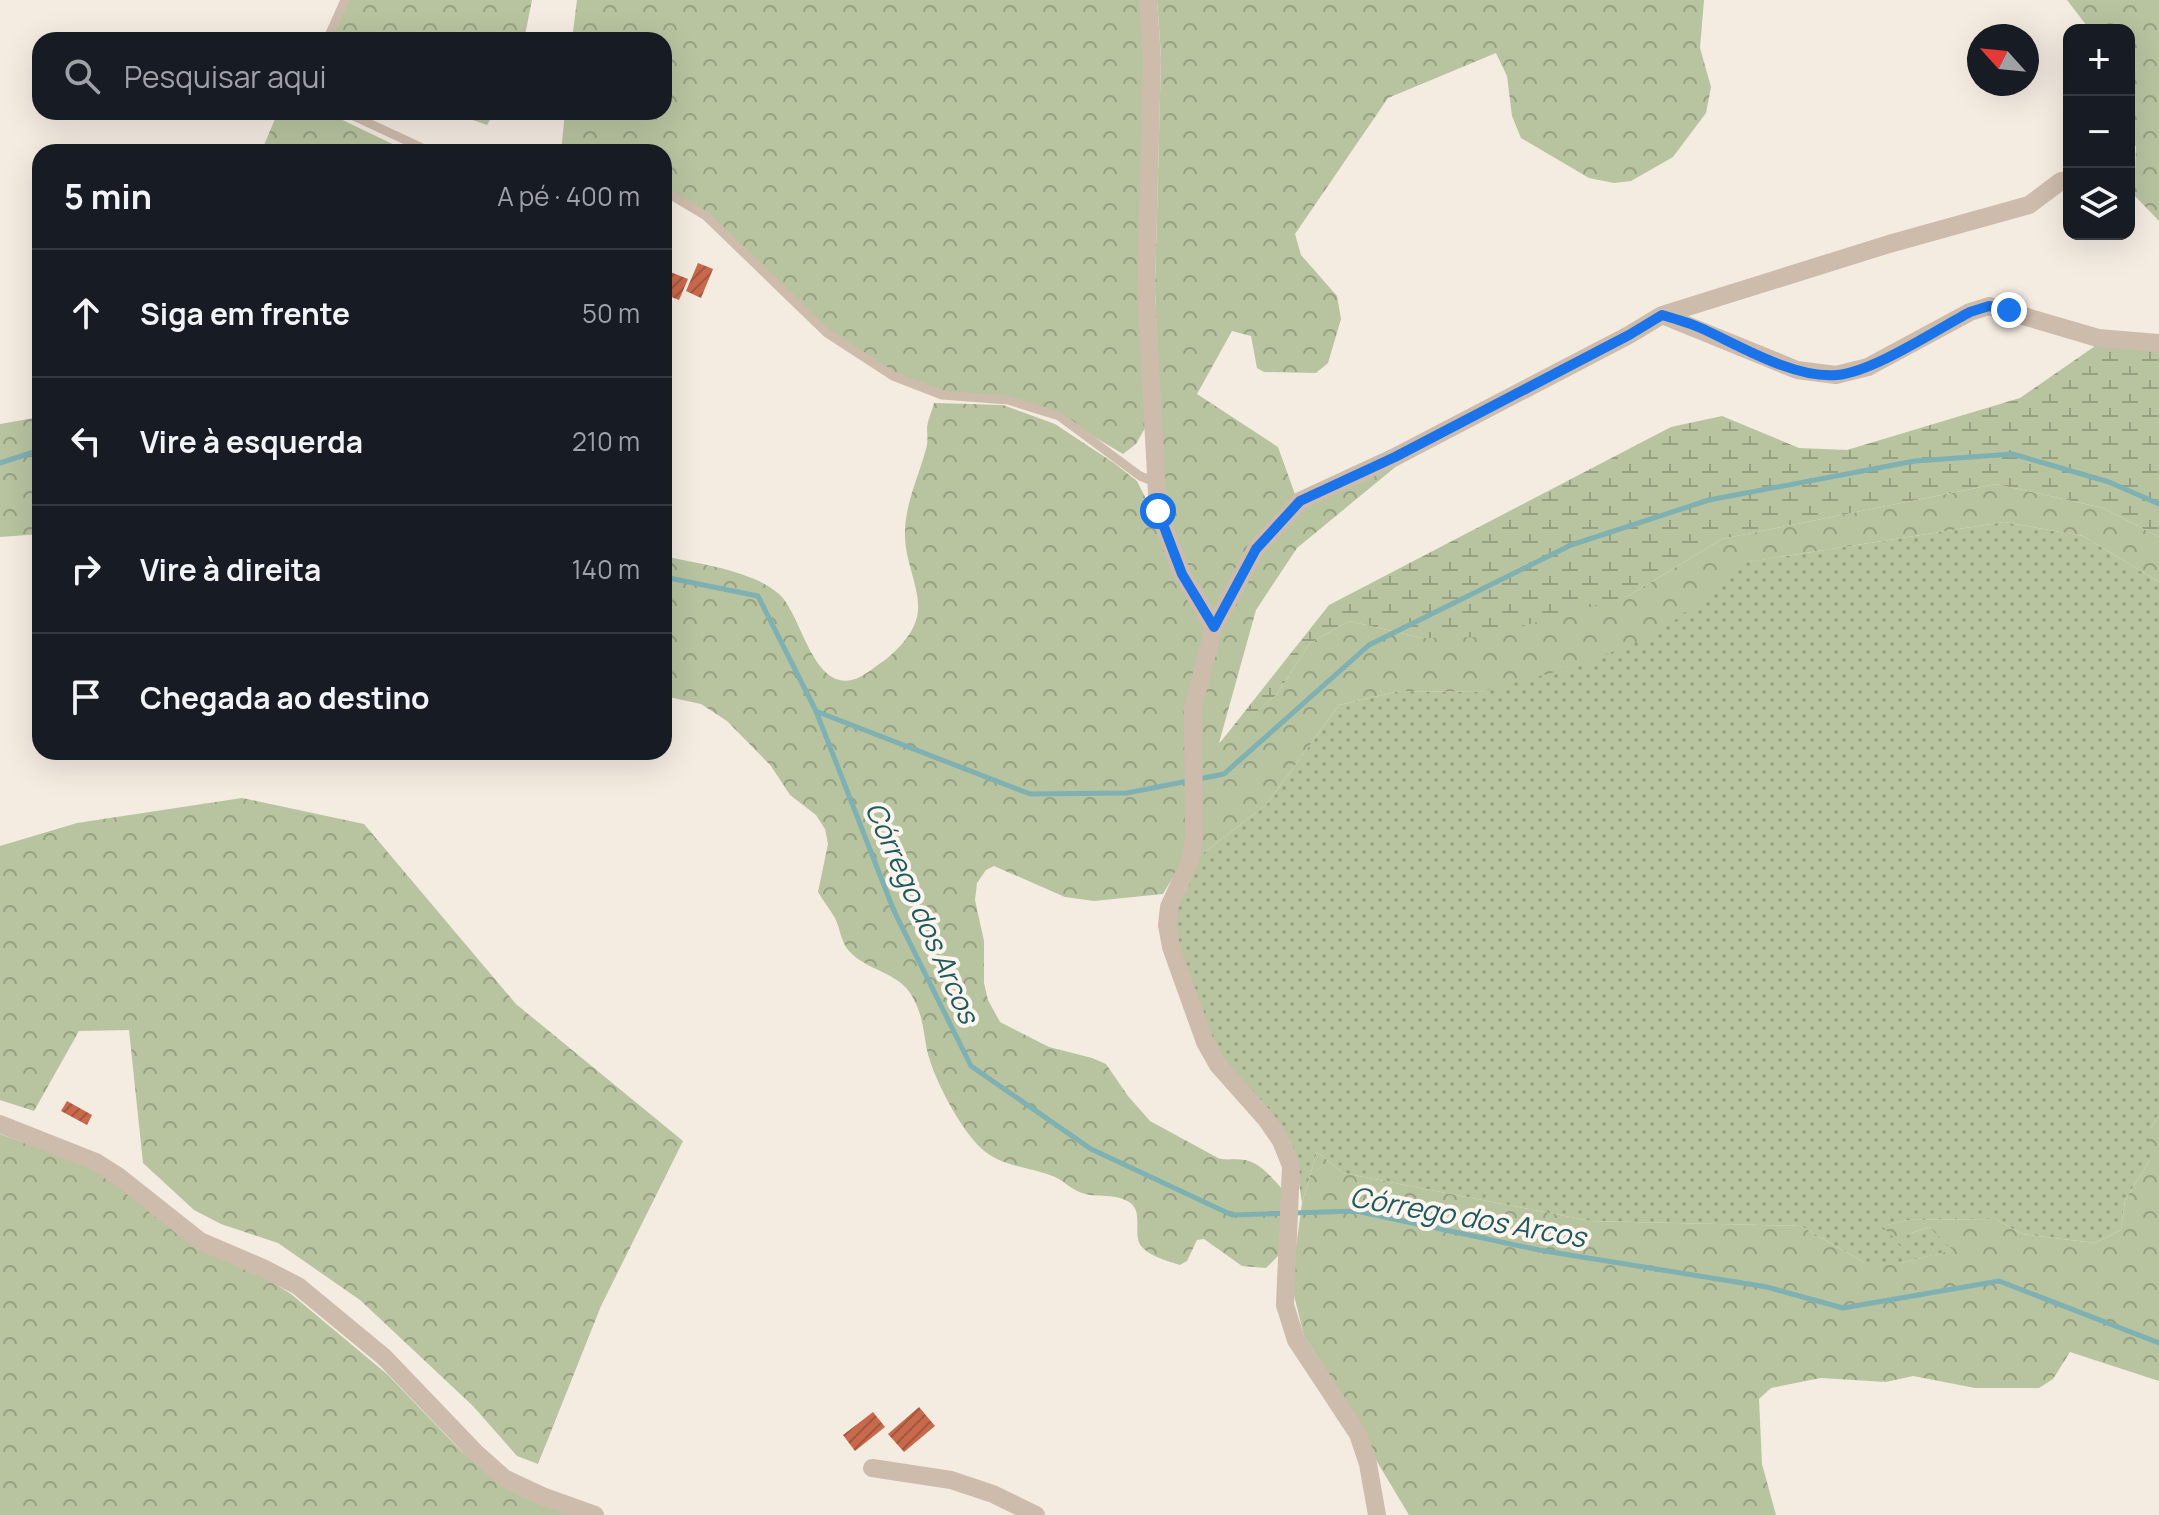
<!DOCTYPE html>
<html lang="pt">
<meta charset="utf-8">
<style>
:root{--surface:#171b24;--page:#20242c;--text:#f1f3f6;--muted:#9ea1a6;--line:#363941}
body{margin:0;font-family:Manrope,sans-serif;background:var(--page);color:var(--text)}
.controls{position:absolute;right:24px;top:24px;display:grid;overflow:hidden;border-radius:16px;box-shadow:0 8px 32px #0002}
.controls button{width:72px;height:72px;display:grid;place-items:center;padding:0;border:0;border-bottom:2px solid var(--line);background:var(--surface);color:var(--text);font:40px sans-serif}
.compass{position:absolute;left:1967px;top:24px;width:72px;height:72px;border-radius:50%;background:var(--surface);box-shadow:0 8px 32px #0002;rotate:297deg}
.stop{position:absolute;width:24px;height:24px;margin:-18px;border:6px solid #1a73e8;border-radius:50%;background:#fff}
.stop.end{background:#1a73e8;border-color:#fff;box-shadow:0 2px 8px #0008}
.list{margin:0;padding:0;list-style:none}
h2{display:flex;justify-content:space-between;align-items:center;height:104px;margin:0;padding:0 32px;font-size:34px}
h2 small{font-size:26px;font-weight:400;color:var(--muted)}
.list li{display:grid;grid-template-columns:52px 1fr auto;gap:24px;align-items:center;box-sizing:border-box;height:128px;padding:0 32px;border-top:2px solid var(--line)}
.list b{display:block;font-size:30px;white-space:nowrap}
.list em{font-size:26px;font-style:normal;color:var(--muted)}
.icon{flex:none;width:44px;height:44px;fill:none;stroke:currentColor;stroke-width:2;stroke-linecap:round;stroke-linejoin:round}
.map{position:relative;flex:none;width:2159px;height:1515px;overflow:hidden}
.search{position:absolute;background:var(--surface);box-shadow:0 8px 32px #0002;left:32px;top:32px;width:640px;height:88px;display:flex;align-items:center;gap:20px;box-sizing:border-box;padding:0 28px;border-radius:24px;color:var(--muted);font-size:30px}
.panel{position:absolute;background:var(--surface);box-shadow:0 8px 32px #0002;left:32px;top:144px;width:640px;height:616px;border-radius:24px}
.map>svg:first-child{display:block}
</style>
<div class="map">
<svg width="2159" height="1515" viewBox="0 0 2159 1515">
<defs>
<pattern id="grass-dots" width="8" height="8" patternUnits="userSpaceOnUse" patternTransform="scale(2)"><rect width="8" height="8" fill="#b8c4a0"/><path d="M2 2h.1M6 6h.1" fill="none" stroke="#97a083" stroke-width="1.8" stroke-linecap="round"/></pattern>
<pattern id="forest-crowns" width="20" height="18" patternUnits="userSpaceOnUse" patternTransform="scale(2)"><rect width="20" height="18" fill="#b8c4a0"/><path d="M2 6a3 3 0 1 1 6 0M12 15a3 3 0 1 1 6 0" fill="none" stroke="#97a083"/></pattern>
<pattern id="wetland-marsh" width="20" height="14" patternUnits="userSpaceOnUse" patternTransform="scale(2)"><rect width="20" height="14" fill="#b8c4a0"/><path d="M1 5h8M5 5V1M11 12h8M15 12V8" fill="none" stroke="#97a083"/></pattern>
<pattern id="building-hatch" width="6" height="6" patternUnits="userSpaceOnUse" patternTransform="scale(2)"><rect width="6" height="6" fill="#c8694b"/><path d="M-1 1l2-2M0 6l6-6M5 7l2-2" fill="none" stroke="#a4573f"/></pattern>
</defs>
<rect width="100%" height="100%" fill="#f4ebe1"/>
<path fill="url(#grass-dots)" d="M2004,522l79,14 76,46v532l-9,15v31l-25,40 -4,30 -26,13 -73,-9 -27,-15 -88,1 -24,6 25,8 21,-7 25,23 -53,13h-36l-64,-37 -210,-5 -248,-48 -26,-21 -15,51 -7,-47 -72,-99 -24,-44 -27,-84 5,-23 21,-49 68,-52 73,-100 61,-14 79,1 181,-61 87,-69z"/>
<path fill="url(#forest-crowns)" d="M345,0h187l-8,40h-197z
M577,0h563l4,57 5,364 -13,23 -13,10 -64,-38 -51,-16 -66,-5 -49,-19 -66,-43 -121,-117 -42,-25v-39h-103l4,-40h99v-72h-92z
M1157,0h547l-4,48 11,39 -5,26 -33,44 -42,24 -17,2 -25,-5 -68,-40 -9,-22 -5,-40 -11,-23 -108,45 -93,136 6,21 36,41 4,23 -13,44 -12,10 -52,-1 -7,-4 -6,-32 -19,-5 -35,63 81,53 18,50 -83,119 -18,-22 -30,-89 -10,-214 6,-235z
M2067,0h92v221l-25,-26 2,-48 -7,-16v-101h-39z
M278,112h48l83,40h-148z
M450,112h45l-8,13z
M934,403l69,2 52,19 59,39 23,18 73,145 -24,229 -23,39 -69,7 -29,-4 -71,-31 -8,4 -9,13 -2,17 9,41v42l4,17 12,22 49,25 43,11 14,6 22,32 22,25 68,37c9,3 17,0 27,2 17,3 29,21 41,33l-6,61 -14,14 -24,-2 -38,-27 -7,1 -10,21 -7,4c-12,-4 -29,-8 -38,-18 -11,-12 3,-35 -13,-45 -14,-9 -32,-4 -47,-9 -10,-3 -18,-12 -27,-16 -23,-10 -54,-10 -73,-28 -21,-19 -47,-68 -54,-95 -5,-21 -4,-37 -16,-58 -13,-24 -45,-25 -63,-45 -8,-9 -9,-23 -14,-33 -5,-9 -12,-17 -17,-26l10,-48 -3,-15 -9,-14 -26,-20 -19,-29 -44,-45 -26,-17 -37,-8v-140c34,8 88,14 115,38 24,21 34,105 81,83 8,-4 17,-12 25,-17 15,-12 31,-29 33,-49 2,-24 -14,-51 -13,-78 0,-31 15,-59 22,-88 1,-6 0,-12 0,-18 1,-8 5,-16 7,-24z
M40,417v117l-40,3v-113z
M1399,464l-102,84 -41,62 -37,133 58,-49 33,-51 39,-22 73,17 206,-42 94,-57 274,-55 107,24 56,29v45l-76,-46 -79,-14 -256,40 -88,70 -82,34 -99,26 -79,-1 -61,14 -73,100 -68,52 1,-146 19,-77 42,-84 44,-47z
M242,798l122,26 152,180 167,137 -82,165 -63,158 -21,-8 -44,-50 -113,-106 -82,-57 -57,-19 -27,-14 -51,-47 -14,-133 -50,1 -45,80 -34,-11v-254l77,-23z
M2159,1114v267l-89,-29 -17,27 -14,9h-64l-62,-12 -27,6 -65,-4 -50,10 -12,11 3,65 14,51h-367l-33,-55 -11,-30 -61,-94 -11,-45 2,-36 7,-52 15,-51 26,21 248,48 210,5 64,37h36l52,-13 -24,-23 -21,7 -6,12 -20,-20 25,-6 88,-1 27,15 73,9 26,-13 4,-30 25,-40v-31z
M0,1134l90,33 201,127 97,81 73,76 45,37 72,27h-578z"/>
<path fill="url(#wetland-marsh)" d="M2098,344l61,4v189l-56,-29 -107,-24 -274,55 -94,57 -143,41 -63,1 -73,-17 -39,22 -33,51 -58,50 110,-139 342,-178 51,-11 77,32 48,2 173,-52z"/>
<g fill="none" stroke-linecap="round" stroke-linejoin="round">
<path stroke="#7fb0b2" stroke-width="5" d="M0,463l40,-13
M664,577l94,19 58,115 78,200 77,155 120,83 141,66 124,-4 183,39 228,37 76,21 156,-27 160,62
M818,712l212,82 97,-1 97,-19 145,-129 202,-100 138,-45 206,-39 98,-7 96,28 50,22"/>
</g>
<path fill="url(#building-hatch)" d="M698,263l15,6 -12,29 -15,-7z
M668,271l20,8 -9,21 -15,-6v-12z
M67,1101l25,14 -5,10 -26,-14z
M919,1407l16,19 -31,26 -16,-18z
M873,1412l12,15 -30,24 -12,-16z"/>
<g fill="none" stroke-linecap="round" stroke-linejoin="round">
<path stroke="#cdbbac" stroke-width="9" d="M327,40l18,-40
M345,112l86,40
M664,191l42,25 121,117 66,43 49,19 66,5 51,16 81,60 15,6"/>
<path stroke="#cdbbac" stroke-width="18" d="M1148,0l4,58 -6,233 12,220 24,63 32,53 -21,81 1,131 -4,22 -21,46 -2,18 4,22 34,95 13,23 48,54 15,22 10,25 -6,139 11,35 62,94 10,30 9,51
M1662,315l135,55 39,5 32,-8 102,-55 19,-6 109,32 61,5
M1214,627l42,-78 44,-48 95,-44 234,-122 33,-20 227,-71 140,-39 32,-24
M0,1124l96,38 22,14 82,65 63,27 35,18 86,71 92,96 28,25 38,18 53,19
M872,1468l79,12 42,14 43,21"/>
</g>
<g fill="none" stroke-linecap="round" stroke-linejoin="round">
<path stroke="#1a73e8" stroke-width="10" d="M1158,511l24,63 32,53 42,-78 44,-48 95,-44 234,-122 33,-20c14,4 28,8 41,14 37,17 92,50 134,46 36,-3 99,-45 133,-63l19,-6 20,4"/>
</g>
<g text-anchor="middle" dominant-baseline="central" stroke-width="8" stroke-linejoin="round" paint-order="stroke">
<g font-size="28" font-style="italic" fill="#1f5a5e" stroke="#fbf5ee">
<text transform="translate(923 912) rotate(66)">Córrego dos Arcos</text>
<text transform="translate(1468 1216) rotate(10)">Córrego dos Arcos</text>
</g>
</g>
</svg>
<div class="controls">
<button>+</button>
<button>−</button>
<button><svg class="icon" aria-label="layers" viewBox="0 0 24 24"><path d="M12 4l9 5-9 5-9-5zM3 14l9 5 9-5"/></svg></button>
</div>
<svg class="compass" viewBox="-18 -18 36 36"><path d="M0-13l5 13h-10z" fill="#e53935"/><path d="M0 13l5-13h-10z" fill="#9ea1a6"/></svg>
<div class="stop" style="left:1158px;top:511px"></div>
<div class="stop end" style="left:2009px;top:310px"></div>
<div class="search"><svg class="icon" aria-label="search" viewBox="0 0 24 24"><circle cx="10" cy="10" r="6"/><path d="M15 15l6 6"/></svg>Pesquisar aqui</div>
<section class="panel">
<h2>5 min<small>A pé · 400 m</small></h2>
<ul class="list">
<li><svg class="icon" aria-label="ahead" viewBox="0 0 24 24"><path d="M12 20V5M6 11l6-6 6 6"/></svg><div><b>Siga em frente</b></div><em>50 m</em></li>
<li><svg class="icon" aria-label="left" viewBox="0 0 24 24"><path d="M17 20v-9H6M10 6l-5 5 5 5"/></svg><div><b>Vire à esquerda</b></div><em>210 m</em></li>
<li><svg class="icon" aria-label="right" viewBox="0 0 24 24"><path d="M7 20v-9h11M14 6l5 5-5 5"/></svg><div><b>Vire à direita</b></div><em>140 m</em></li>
<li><svg class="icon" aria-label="arrive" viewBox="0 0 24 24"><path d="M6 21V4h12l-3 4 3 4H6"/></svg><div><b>Chegada ao destino</b></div></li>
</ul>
</section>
</div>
